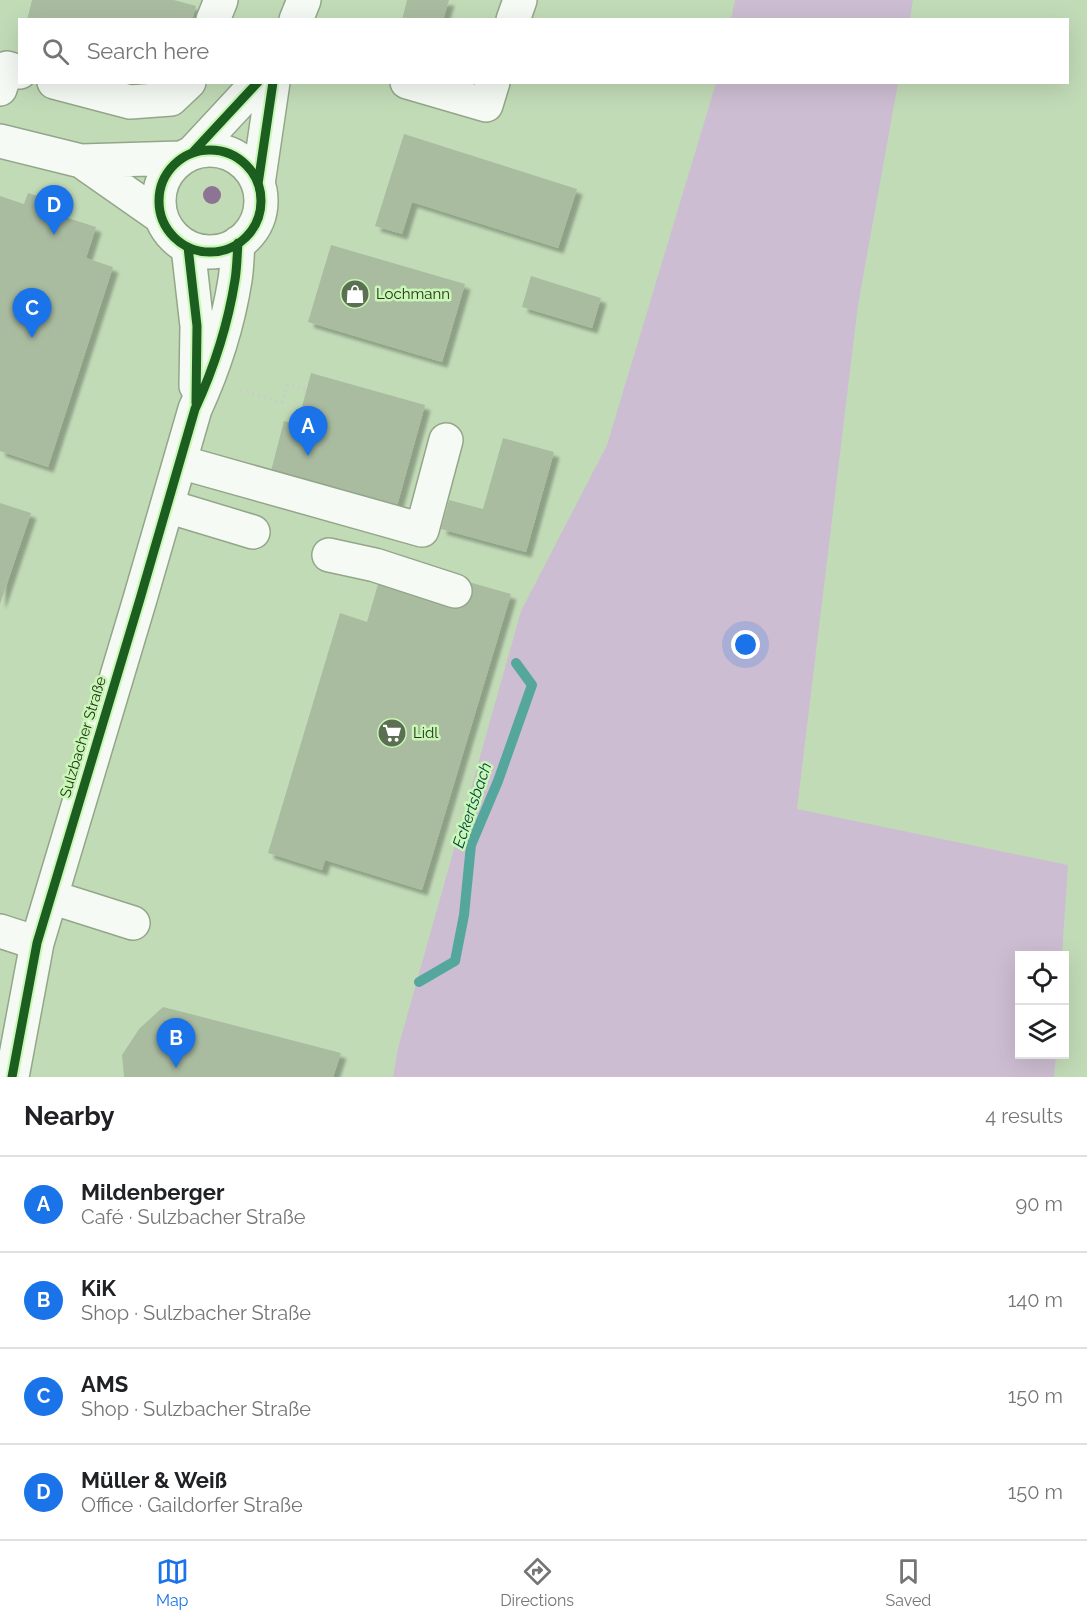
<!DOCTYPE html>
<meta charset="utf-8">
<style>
:root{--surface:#fff;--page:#f6f6f6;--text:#202124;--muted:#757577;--line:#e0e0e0;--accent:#1a73e8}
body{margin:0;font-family:Raleway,sans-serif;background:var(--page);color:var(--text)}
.controls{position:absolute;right:18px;bottom:18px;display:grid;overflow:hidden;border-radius:0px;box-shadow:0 6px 24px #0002}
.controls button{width:54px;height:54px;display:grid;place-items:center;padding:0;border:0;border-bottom:2px solid var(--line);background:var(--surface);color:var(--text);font:30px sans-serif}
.you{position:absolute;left:746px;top:645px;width:21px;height:21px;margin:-15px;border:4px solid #fff;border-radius:50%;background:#1a73e8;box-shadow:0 0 0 9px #1a73e833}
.badge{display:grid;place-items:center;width:39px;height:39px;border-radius:50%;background:var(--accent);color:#fff;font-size:20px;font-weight:700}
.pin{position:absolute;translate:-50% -50px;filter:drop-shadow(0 2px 3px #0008)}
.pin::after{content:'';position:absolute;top:32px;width:21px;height:18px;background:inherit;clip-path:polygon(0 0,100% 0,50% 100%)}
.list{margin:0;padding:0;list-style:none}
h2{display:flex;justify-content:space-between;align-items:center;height:78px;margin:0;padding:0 24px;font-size:26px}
h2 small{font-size:20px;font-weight:400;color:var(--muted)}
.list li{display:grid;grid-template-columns:39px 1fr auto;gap:18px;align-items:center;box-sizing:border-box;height:96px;padding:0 24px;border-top:2px solid var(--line)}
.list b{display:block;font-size:22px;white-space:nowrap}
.list p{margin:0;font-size:20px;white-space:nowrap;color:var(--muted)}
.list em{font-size:20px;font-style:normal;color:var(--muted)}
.icon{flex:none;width:33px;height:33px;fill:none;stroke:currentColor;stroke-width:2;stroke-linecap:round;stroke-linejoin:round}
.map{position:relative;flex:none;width:1087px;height:1077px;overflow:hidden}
.search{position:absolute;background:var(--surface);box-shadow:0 6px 24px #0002;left:18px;right:18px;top:18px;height:66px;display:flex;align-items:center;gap:15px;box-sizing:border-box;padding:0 21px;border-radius:0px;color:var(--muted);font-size:22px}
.sheet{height:462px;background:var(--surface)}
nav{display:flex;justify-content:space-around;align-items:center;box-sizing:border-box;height:84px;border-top:2px solid var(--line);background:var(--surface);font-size:16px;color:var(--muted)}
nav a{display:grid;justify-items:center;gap:3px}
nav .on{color:var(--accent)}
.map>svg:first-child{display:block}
</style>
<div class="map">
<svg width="1087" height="1077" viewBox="0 0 1087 1077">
<defs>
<filter id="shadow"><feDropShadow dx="5.5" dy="5.5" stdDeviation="1.5" flood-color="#0004"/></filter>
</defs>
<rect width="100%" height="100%" fill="#c2dbb7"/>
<path fill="#cdbdd2" d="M735,0h178l-3,19h-179z
M716,83h182l-40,222 -61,504 271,56 -6,90 -42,1v98l36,1 -2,22h-661l5,-29 123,-437 86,-166z"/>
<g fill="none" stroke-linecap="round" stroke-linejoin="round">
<path stroke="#55a79d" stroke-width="10" d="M419,982l36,-21 9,-46 7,-70 27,-64 34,-96 -16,-22"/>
</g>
<path fill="#a9bca0" filter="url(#shadow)" d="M32,0h142l22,6 -4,14h-165z
M407,0h42l-6,20h-41z
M404,134l173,55 -19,59 -146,-46 -10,32 -27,-8z
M28,193l22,7 -4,11 50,16 -10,31 27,9 -65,200 -48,-16v-255l24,8z
M331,245l134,39 -23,78 -134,-40z
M531,276l70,22 -9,30 -70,-21z
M311,373l114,32 -28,101 -126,-35 13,-50 13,4z
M503,438l51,14 -28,100 -85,-23 8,-29 34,9z
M0,503l31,10 -31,91z
M458,579l53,15 -89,296 -97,-30 -3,10 -54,-17 72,-240 27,9 11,-38 72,21z
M163,1007l20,5 158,41 -8,24h-209l-2,-22 17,-26z"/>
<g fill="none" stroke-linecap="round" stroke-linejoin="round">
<g stroke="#93a68a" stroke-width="36">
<path id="minor" d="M213,20l8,-20
M296,20l8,-20
M513,20l7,-20
M54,82l76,20 41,-3 18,-17
M407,82l79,23 7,-23
M0,89l7,-21 13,4
M0,141l81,20 100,-3
M159 201a51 51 0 1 1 102 0a51 51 0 1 1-102 0Z
M193,152l65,-70
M81,161l80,56
M258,184l15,-102
M188,247l9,79 -1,60
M180,462l242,68 24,-90
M167,506l86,26
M329,555l46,10 80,26
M51,897l82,26
M0,931l37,12
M12,1077l25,-134 103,-344 55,-190c19,-41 33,-85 40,-129 2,-12 2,-25 3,-37"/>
</g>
<path stroke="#c6cec3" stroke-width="4" stroke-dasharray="1.5 4.5" stroke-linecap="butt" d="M241,390l41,12 6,-18 19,6"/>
<use href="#minor" stroke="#f6faf4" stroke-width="33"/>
<g stroke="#c9f7b5" stroke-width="13">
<path id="cycleway" d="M159 201a51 51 0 1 1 102 0a51 51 0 1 1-102 0Z
M193,152l65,-70
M258,184l15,-102
M188,247l9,79 -1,77
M12,1077l25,-134 103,-344 55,-190c19,-41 33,-85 40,-129 2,-12 2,-25 3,-37"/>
</g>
<use href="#cycleway" stroke="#1b5e20" stroke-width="9"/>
</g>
<circle fill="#8c7492" cx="212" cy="195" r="9"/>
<defs>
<g id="shop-disc" transform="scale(1.5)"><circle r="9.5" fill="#5b6f52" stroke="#c9f7b5"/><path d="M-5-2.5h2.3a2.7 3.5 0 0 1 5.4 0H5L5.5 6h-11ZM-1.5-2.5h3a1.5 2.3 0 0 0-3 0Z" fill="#fff"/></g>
<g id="supermarket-disc" transform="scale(1.5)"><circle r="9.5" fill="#5b6f52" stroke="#c9f7b5"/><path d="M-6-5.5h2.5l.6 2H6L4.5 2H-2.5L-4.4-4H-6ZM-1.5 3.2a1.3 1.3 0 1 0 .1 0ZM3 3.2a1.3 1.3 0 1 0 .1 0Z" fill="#fff"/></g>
</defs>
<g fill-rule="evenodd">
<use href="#shop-disc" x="355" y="294"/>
<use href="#supermarket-disc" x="392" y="733"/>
</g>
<g text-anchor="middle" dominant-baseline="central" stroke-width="5" stroke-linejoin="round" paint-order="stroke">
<g font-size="15" fill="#23351b" stroke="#c9f7b5" text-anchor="start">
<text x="376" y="294">Lochmann</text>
<text x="413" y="733">Lidl</text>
</g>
<g font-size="15" fill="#23351b" stroke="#c9f7b5">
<text transform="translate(83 737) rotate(-73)">Sulzbacher Straße</text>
</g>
<g font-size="16" font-style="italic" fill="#024344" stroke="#c9f7b5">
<text transform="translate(472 805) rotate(-71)">Eckertsbach</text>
</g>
</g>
</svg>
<div class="controls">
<button><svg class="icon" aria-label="locate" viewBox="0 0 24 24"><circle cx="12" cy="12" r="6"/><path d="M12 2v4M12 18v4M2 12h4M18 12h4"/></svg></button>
<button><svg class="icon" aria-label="layers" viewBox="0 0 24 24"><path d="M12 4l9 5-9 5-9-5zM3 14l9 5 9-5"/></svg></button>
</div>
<div class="you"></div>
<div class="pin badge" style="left:308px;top:456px">A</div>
<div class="pin badge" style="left:176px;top:1068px">B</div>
<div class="pin badge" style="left:32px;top:338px">C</div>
<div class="pin badge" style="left:54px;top:235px">D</div>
<div class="search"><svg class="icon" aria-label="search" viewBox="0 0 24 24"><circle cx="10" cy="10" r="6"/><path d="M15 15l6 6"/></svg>Search here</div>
</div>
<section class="sheet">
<h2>Nearby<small>4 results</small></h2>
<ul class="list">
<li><span class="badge">A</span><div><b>Mildenberger</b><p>Café · Sulzbacher Straße</p></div><em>90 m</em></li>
<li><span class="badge">B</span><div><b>KiK</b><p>Shop · Sulzbacher Straße</p></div><em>140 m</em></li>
<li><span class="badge">C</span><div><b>AMS</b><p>Shop · Sulzbacher Straße</p></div><em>150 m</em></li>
<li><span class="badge">D</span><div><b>Müller &amp; Weiß</b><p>Office · Gaildorfer Straße</p></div><em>150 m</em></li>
</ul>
</section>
<nav>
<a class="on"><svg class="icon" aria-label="map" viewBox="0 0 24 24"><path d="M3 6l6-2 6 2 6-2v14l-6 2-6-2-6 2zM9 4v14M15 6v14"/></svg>Map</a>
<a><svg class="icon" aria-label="directions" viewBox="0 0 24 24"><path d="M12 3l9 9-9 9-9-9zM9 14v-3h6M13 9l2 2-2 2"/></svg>Directions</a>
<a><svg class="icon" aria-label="saved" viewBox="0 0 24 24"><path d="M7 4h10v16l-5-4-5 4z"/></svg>Saved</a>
</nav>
